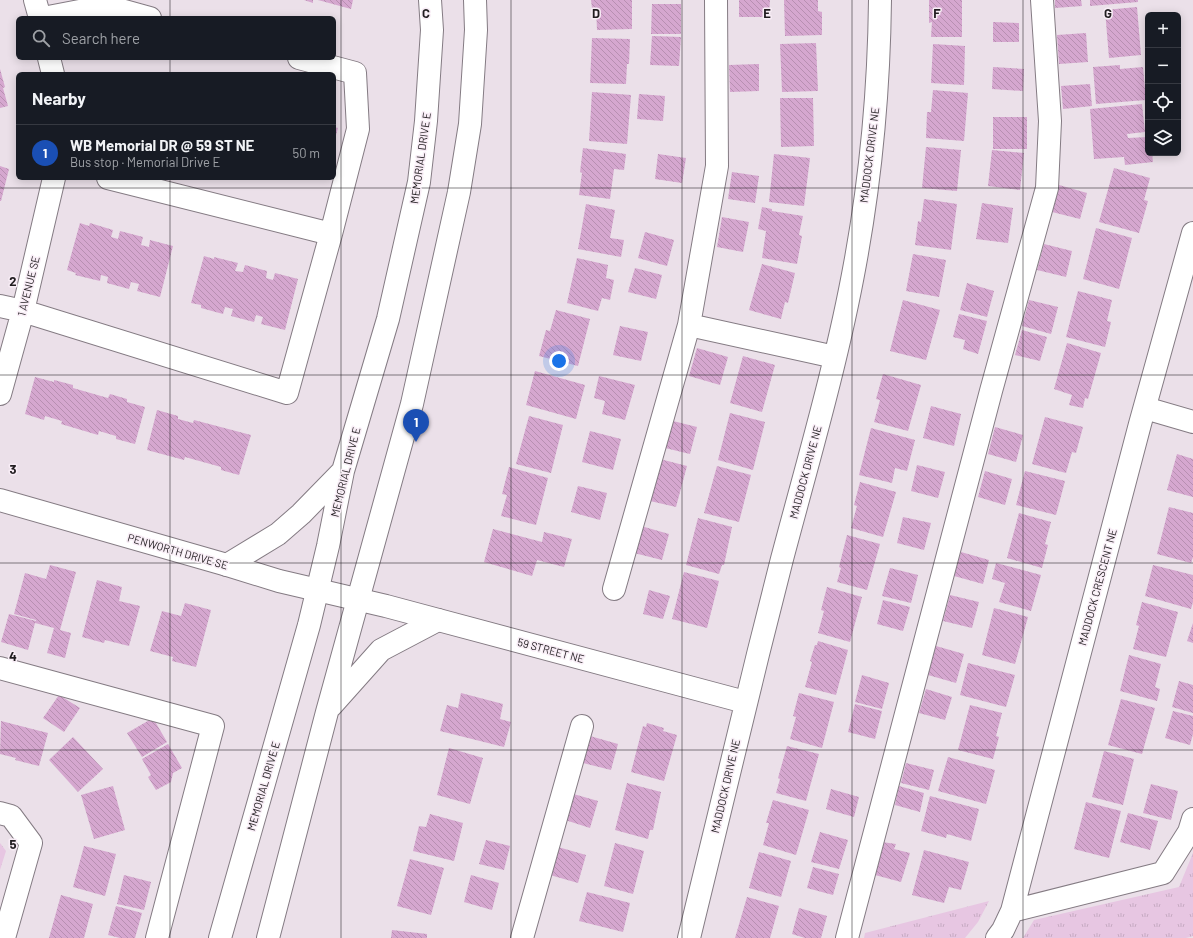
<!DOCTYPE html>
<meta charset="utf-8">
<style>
:root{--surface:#171b24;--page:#20242c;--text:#f1f3f6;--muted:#9ea1a6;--line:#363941;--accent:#297848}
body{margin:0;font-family:Barlow,sans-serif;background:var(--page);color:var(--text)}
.controls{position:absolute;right:12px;top:12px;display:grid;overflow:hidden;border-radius:6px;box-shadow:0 2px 10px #0003}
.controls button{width:36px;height:36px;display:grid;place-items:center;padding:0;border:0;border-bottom:1px solid var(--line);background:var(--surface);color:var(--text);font:20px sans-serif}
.you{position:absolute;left:559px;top:361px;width:14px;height:14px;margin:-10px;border:3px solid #fff;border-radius:50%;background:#1a73e8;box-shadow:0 0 0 6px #1a73e833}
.badge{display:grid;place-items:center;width:26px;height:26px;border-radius:50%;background:var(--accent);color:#fff;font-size:13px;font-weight:700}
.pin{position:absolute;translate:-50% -33px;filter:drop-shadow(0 1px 2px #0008)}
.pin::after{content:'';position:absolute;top:21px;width:14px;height:12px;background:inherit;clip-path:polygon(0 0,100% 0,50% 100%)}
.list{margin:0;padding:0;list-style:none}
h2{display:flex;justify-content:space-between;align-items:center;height:52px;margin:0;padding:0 16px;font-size:17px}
h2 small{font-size:13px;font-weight:400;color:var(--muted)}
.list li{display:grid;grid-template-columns:26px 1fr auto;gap:12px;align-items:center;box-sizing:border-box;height:56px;padding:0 16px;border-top:1px solid var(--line)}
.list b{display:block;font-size:15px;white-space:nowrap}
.list p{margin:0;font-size:13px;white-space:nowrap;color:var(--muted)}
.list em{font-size:13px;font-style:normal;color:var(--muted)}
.icon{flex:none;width:22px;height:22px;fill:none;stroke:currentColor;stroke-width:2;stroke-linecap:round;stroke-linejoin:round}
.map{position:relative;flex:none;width:1193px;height:938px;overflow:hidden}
.search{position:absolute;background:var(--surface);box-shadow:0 2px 10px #0003;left:16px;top:16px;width:320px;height:44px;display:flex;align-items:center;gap:10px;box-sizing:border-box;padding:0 14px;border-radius:6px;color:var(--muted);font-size:15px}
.panel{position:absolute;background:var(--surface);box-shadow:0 2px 10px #0003;left:16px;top:72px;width:320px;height:108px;border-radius:6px}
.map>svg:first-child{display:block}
</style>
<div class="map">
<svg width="1193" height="938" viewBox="0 0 1193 938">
<defs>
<pattern id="park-tufts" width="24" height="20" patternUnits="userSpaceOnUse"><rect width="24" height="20" fill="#e7c6e2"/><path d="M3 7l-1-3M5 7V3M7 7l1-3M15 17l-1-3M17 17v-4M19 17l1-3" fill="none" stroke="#c6aac2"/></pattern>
<pattern id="building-back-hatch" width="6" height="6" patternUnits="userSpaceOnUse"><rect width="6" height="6" fill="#d5a7cf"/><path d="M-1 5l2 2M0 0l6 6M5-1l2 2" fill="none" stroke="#b78fb1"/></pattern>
</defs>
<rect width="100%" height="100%" fill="#ebe0e9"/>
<path fill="url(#park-tufts)" d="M0,843l6,8 -6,19z
M1193,853v83l-7,2h-163l11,-18 145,-33z
M989,901l-11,21 -13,16h-101l1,-5z"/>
<path fill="url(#building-back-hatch)" d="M304,0h9v3z
M318,0h35l-2,9z
M591,0h41v29l-35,1 -1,-22h-4z
M739,0h31l-1,17h-30z
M784,0h34v11l4,1v23l-37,1z
M929,0h33v37h-31l1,-15 -3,1z
M1055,0h26l1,6 -27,2z
M1090,0h48v2l-48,4z
M652,4h29v30h-30z
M1137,7l4,48 -32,3 -4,-48z
M993,22l26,1v19h-26z
M1086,33l2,29 -29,2 -2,-29z
M652,36l29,1 -2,29 -29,-1z
M592,38l38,1 -1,25h-2l-1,20 -36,-1z
M816,43l2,48 -36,1 -2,-48z
M933,44l32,2 -1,39 -33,-2z
M759,64v27l-29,1 -1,-27z
M1120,65v4l23,-2 3,33 -50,4 -3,-37z
M993,67l31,2 -1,22 -31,-2z
M0,69l5,18 -2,1 5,18 -8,2z
M1090,84l2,22 -29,3 -2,-23z
M933,90l35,3 -4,48 -38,-3 1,-26h4z
M592,92l39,3 -4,49 -38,-3z
M639,94l26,2 -2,25 -26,-2z
M780,98h33l1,48 -33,1z
M1142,104l3,28 -18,2 1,4 20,-1v16h4l1,9 -28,3 -1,-8 -30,2 -4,-50z
M993,117h34v32h-34z
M334,127l4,1 -4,14z
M926,147l35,3 -4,41 -35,-3z
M583,148l43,6 -2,16 -10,-1 -4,30 -31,-4 3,-22 -2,-1z
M992,150l32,3 -4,37 -32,-4z
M658,154l28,4 -4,25 -27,-4z
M774,154l36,4 -6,48 -35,-4z
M0,166l9,3 -8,32h-1z
M1114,168l36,10 -6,22 4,1 -9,32 -40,-11z
M732,172l27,4 -4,27 -27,-4z
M1059,185l28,8 -7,26 -28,-7z
M924,199l33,5 -6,46 -36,-5 3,-24 3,1z
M982,203l31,5 -5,35 -32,-4z
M586,204l29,6 -5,28 14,2 -3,17 -43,-8z
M762,207l10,2v2l31,5 -4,19 3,1 -5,28 -35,-6 4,-27 -8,-2z
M722,217l27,5 -6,30 -26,-5z
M80,223l9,3 1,-3 23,7 -2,7 7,2 2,-8 23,6 -2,8 8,2 1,-7 23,6 -13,51 -23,-6 2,-7 -8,-2 -2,7 -22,-6 1,-6 -7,-2 -1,6 -25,-6 1,-2 -9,-3z
M1096,228l36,10 -13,51 -36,-10z
M645,232l29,8 -7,26 -29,-8z
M1044,244l28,7 -6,26 -29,-7z
M913,254l33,6 -7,37 -33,-6z
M204,256l10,3v-2l24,6 -3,8 8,1 2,-7 22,6 -1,7 7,2 2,-7 23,6 -13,51 -24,-6 2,-7 -7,-2 -2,7 -23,-6 2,-7 -8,-2 -2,7 -22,-6v-3l-10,-2z
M577,258l31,7 -2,13 8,2 -4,20 -8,-2 -4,13 -31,-8z
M762,264l33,9 -7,30 -3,-1 -4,17 -32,-9z
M635,268l27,7 -6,24 -28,-7z
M967,283l27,8 -7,26 -27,-7z
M1078,291l34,9 -5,21 4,1 -6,25 -39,-10z
M903,300l37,10 -14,50 -36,-9z
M1029,300l29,7 -7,27 -29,-8z
M556,310l34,9 -12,47 -39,-10 7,-26 4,1z
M959,314l28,7 -9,33 -15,-5 2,-9 -12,-3z
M620,326l28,6 -7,29 -28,-6z
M1022,330l25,7 -7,24 -25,-6z
M1067,343l34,10 -13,46 -3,-1 -2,10 -14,-3 3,-10 -18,-6z
M697,348l31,9 -8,28 -31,-9z
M743,356l32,9 -13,47 -32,-9z
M535,371l50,14 -9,34 -50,-14z
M883,374l38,11 -13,46 -34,-9 6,-22 -4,-1z
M599,376l36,9 -10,35 -23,-6 3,-13 -11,-3z
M35,377l19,5v-2l19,5v3l35,10 2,-4 17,5v3l18,5 -10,37 -19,-5v-3l-17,-5 -1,4 -37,-11 1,-3 -17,-5 -1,4 -19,-6z
M931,406l30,8 -7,32 -31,-8z
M157,410l21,6v3l15,4 1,-3 57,15 -12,40 -18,-5v-3l-36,-10 -1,3 -37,-10z
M730,413l35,9 -12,48 -35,-10z
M529,416l34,9 -12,48 -35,-9z
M1045,417l38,10 -7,26 -4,-1 -6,21 -34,-9z
M669,420l28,7 -7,27 -29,-7z
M995,427l28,8 -7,27 -28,-8z
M871,428l44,12 -8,31 -12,-3 -3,15 -33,-8z
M590,431l31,8 -8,31 -31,-8z
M1177,454l16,5v38l-26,-7z
M660,459l27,7 -11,41 -26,-6z
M917,465l28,7 -7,26 -27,-7z
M717,466l34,9 -12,47 -35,-9z
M509,467l39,11 -12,47 -35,-9 6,-21 -5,-1z
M985,471l27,8 -7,26 -27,-8z
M1025,471l40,10 -9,34 -40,-10z
M860,482l36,10 -13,45 -32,-9 6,-22 -3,-1z
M578,486l29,7 -7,27 -29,-8z
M1169,507l24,6v44l-2,6 -34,-9z
M1019,513l32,9 -6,22 3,1 -6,23 -35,-10z
M903,517l28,6 -7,27 -27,-7z
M698,518l34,9 -8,38h-2l-3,9 -33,-9z
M641,526l28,8 -7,26 -28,-7z
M493,529l49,13 2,-10 28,7 -8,28 -27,-7 -5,16 -48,-14z
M847,535l33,9 -13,46 -30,-8 4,-14 -2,-1z
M961,552l28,8 -6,24 -29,-8z
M996,563l45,12 -10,36 -32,-9 6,-19 -13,-4z
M50,565l26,7 -16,58 11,3 -6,25 -18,-5 7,-25 -19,-5 -7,27 -27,-8 8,-28 27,7v-1l-22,-6 11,-41 21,6z
M1153,565l40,10v27l-2,7 -46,-13z
M890,568l28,7 -7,28 -29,-7z
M684,572l35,9 -12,47 -35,-9z
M97,580l25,7 -3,14 21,5 -11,40 -24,-6 -1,3 -22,-6z
M827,587l35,10 -12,45 -32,-9 6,-22 -3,-1z
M649,590l21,6 -7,23 -20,-5z
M950,595l29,7 -7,26 -29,-7z
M883,600l27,7 -7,24 -26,-7z
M1142,602l36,10 -12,45 -33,-8 6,-23 -3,-1z
M185,603l26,7 -15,57 -24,-6 1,-4 -23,-6 12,-40 19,5z
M994,608l34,9 -13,47 -33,-9z
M1193,623v20l-6,-2z
M818,641l30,9 -12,45 -31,-8 7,-25 -2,-1 5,-16h2z
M936,646l28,8 -8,29 -28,-8z
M1129,655l32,9 -6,23 5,2 -3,12 -37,-10z
M968,663l47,12 -9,32 -46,-12z
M862,675l27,8 -7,26 -27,-7z
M1179,681l14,4v28l-21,-6z
M926,689l26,8 -7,23 -26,-7z
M461,693l42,11 -3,15 11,3 -7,25 -64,-16 7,-26 11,3z
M799,693l35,9 -12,46 -32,-9 6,-22 -3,-1z
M59,695l21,13 -16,24 -21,-14z
M1121,699l34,9 -13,46 -34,-9z
M855,704l27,7 -7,28 -27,-7z
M970,705l32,8 -6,23 3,1 -6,22 -35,-9z
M1173,711l20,5v18l-3,11 -25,-7z
M153,718l14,24 -25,15 -15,-24z
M1,721l47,12 -9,33 -24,-6 1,-2 -16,-4z
M647,723l17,5 -1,3 14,4 -13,46 -33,-9 12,-46 3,1z
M590,736l28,8 -7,26 -28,-7z
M73,737l30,32 -25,23 -29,-32z
M168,744l14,24 -9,5 -2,9 -15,8 -8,-13 3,-2 -9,-16z
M787,746l32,8 -13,47 -30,-8 4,-14 -2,-1z
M449,748l34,10 -13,46 -33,-9z
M1104,751l30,8 -11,46 -31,-8z
M948,757l47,13 -9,34 -48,-13z
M906,763l28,7 -5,20 -28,-7z
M627,783l34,9 -8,38h-3l-2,9 -33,-9z
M1151,784l27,7 -7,29 -28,-7z
M113,786l12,44 -31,9 -13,-44z
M899,786l25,7 -4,19 -25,-7z
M831,789l28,8 -5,20 -28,-8z
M570,793l28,8 -8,27 -28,-9z
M930,796l49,13 -8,32 -24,-7 -1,4 -25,-7z
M773,800l36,10 -13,45 -33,-10 6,-22h-3z
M1086,802l35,9 -12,47 -35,-9z
M1128,813l30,8 -8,29 -30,-8z
M430,814l33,9 -9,38 -41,-10 6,-25 7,1z
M820,832l28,8 -9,29 -28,-7z
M486,840l24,6 -6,24 -25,-6z
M882,842l14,2 -2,5 16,4 -9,29 -26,-7z
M615,843l29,8 -11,43 -29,-8z
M84,846l32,8 -11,42 -32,-9z
M558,847l28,8 -8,28 -28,-8z
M924,850l45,12 -8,28 -12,-3 -5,16 -32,-8z
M759,852l32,9 -10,36 -32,-9z
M410,859l34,9 -13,47 -34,-9z
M813,867l26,7 -6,21 -26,-7z
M124,875l27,7 -7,28 -27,-6z
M471,875l28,8 -7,27 -28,-8z
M587,892l43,11 -7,29 -44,-11z
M61,895l32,9 -9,34h-35z
M747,897l32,9 -9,32h-35z
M116,906l26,7 -7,25h-15l-12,-3z
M799,908l28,8 -6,22h-16l-13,-4z
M392,930l35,4v4h-36z"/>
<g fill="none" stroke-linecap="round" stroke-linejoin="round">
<g stroke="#847b83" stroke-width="24">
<path id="minor" d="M35,0l5,18
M43,18l63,-12 44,12
M49,58l4,16
M108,178l223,56 27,-105 -3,-56 -56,-15
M0,306l23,5 264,82 44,-159
M689,325l146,32
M0,394l23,-83 31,-133
M1145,408l48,14
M0,500l227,65 52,16 107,25 359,96
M614,589l75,-264 28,-159 -1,-166
M0,668l213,58 -56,212
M0,813l11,3 20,27 -27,95
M1012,911l151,-38 26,-41 4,-13
M522,938l60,-212
M689,938c30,-127 61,-253 93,-379 26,-98 55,-196 73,-295 16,-87 24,-175 25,-264
M847,938l144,-547 56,-203 3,-67 -8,-121
M997,938l6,-8 9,-19 128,-487 53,-191"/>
</g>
<g stroke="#847b83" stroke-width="24">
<path id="major" d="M227,565l51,-31 23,-20 42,-43
M331,706l50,-56 57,-30
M220,938l89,-313 19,-79 15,-75 45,-152 31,-137 7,-61 6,-91 -2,-30
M268,938l59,-226 85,-308 47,-212 11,-68 6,-94 -1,-30"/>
</g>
<use href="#minor" stroke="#fff" stroke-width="22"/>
<use href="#major" stroke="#fff" stroke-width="22"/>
</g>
<path fill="none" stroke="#211d20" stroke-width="1" stroke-opacity="0.55" d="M170,0v18M341,0v938M511,0v938M682,0v938M852,0v938M1023,0v938M170,58v16M170,178v760M0,188h1193M0,375h1193M0,563h1193M0,750h1193"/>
<g text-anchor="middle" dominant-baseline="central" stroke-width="3" stroke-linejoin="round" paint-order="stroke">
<g font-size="11" fill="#211d20" stroke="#f8edf6">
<text transform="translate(869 155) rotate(-83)">MADDOCK DRIVE NE</text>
<text transform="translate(420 158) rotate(-82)">MEMORIAL DRIVE E</text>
<text transform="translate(28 286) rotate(-76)">1 AVENUE SE</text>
<text transform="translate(345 472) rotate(-76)">MEMORIAL DRIVE E</text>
<text transform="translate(805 472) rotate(-75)">MADDOCK DRIVE NE</text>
<text transform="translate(178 551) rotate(16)">PENWORTH DRIVE SE</text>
<text transform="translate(1097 587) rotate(-75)">MADDOCK CRESCENT NE</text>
<text transform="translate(551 650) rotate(15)">59 STREET NE</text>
<text transform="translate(263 786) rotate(-74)">MEMORIAL DRIVE E</text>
<text transform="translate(725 786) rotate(-77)">MADDOCK DRIVE NE</text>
</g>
</g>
<g font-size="13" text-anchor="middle" font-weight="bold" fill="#211d20" stroke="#f8edf6" stroke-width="3" stroke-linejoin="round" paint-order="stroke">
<text x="426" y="18">C</text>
<text x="596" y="18">D</text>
<text x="767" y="18">E</text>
<text x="937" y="18">F</text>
<text x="1108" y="18">G</text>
<text x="13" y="286">2</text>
<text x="13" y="474">3</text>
<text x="13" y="661">4</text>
<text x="13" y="849">5</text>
</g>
</svg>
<div class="controls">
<button>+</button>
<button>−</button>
<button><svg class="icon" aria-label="locate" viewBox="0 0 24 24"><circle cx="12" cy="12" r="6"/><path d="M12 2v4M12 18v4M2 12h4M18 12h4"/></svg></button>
<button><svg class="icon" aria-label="layers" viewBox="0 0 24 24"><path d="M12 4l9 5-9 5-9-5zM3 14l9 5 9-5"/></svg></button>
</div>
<div class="you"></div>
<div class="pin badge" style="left:416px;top:442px;background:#1a4fb4">1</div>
<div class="search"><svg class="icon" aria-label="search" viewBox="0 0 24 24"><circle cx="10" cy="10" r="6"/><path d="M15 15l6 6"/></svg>Search here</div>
<section class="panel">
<h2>Nearby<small></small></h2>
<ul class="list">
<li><span class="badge" style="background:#1a4fb4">1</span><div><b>WB Memorial DR @ 59 ST NE</b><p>Bus stop · Memorial Drive E</p></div><em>50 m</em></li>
</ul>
</section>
</div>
